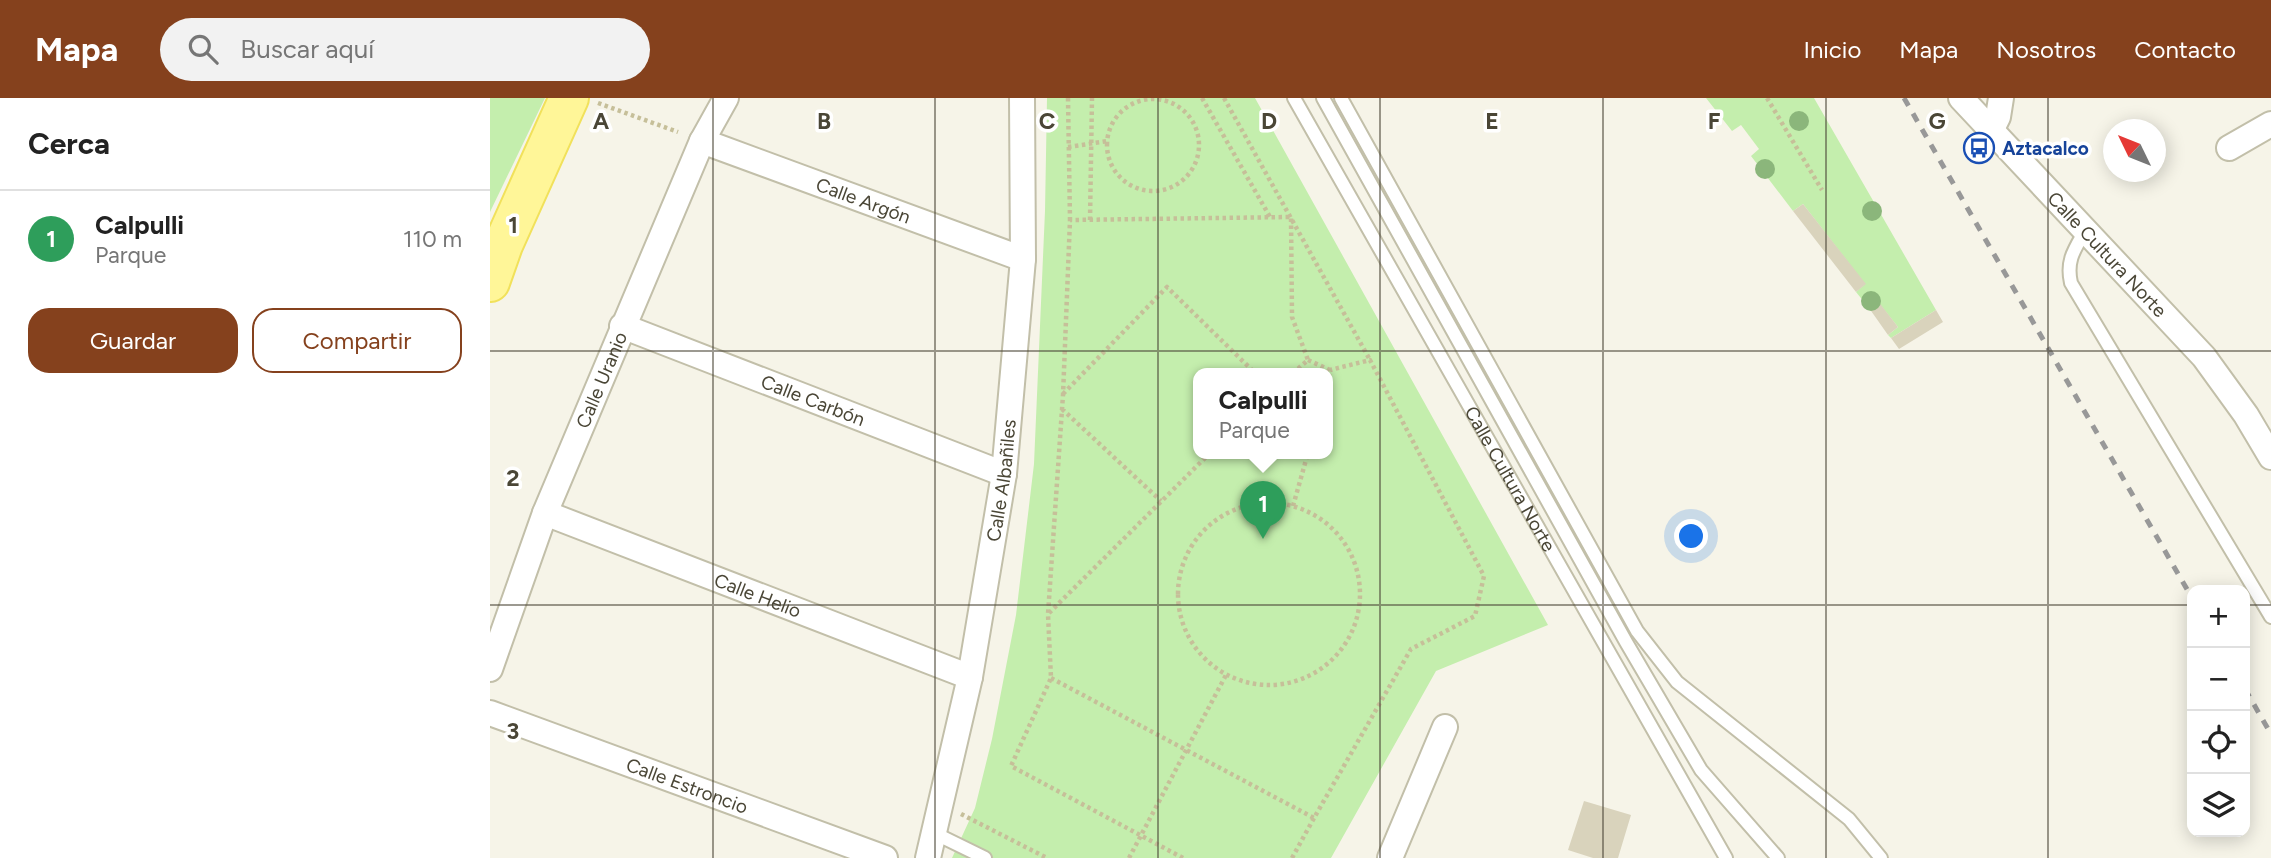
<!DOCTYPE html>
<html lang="es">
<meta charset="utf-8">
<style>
:root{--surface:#fff;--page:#f2f2f2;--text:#222;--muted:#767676;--line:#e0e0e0;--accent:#85411d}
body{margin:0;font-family:Figtree,sans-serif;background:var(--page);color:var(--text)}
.controls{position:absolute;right:21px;bottom:21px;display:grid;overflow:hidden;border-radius:14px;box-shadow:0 4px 18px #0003}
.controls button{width:63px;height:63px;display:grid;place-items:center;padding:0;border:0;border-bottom:2px solid var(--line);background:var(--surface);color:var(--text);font:35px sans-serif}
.compass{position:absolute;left:1613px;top:21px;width:63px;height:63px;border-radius:50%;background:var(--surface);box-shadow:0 4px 18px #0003;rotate:313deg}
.you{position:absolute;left:1202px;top:439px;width:24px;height:24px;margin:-18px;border:5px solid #fff;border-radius:50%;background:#1a73e8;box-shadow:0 0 0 10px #1a73e833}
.badge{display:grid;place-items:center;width:46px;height:46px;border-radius:50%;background:var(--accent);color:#fff;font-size:23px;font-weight:700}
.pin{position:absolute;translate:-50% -58px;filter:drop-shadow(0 2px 4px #0008)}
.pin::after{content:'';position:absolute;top:37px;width:24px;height:21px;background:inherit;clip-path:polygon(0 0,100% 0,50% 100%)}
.popup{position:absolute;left:703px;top:270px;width:140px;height:91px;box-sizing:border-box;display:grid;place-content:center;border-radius:14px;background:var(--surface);filter:drop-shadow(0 2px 5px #0005);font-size:23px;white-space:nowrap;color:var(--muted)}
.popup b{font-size:26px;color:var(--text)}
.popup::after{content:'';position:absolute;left:50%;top:100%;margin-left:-14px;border:14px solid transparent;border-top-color:var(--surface)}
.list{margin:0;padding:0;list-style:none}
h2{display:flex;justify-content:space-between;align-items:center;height:91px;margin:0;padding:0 28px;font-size:30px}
h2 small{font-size:23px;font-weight:400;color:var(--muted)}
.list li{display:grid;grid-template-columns:46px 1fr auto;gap:21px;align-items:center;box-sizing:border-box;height:98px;padding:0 28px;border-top:2px solid var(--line)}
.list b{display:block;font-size:26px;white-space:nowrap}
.list p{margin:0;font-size:23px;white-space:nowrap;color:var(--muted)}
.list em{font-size:23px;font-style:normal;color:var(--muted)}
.actions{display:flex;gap:14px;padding:21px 28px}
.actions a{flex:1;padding:16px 0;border:2px solid var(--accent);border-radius:21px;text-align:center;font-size:24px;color:var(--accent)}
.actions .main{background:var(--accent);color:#fff}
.icon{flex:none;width:38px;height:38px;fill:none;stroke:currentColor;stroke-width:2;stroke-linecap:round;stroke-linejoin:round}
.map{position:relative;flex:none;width:1781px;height:760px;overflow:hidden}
header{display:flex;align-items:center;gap:42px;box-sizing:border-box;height:98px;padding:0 35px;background:var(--accent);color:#fff}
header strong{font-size:33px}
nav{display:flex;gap:38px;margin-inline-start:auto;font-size:24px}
.search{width:490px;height:63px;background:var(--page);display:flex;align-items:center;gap:18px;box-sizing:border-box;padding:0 24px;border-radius:38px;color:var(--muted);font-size:26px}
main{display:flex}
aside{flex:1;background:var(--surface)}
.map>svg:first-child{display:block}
</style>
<header>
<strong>Mapa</strong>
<div class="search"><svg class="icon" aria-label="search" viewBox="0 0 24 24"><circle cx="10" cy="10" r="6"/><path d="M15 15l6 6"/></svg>Buscar aquí</div>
<nav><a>Inicio</a><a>Mapa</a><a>Nosotros</a><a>Contacto</a></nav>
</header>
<main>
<aside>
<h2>Cerca<small></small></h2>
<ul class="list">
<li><span class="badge" style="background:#2e9e5b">1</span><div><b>Calpulli</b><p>Parque</p></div><em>110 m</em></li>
</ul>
<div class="actions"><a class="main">Guardar</a><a>Compartir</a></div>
</aside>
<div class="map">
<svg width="1781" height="760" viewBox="0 0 1781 760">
<rect width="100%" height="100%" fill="#f6f4e8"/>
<path fill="#c4eead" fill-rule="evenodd" d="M0,0h55l-55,114z
M557,0h208l293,527 -112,46 -105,187h-379l23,-50 17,-69 24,-124 18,-151 11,-253zM708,275h130v80h-130z
M1216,0h108l122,212 -45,28 -3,-3 10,-8 -20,-25 -9,6 -13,-16 9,-8 -62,-80 -10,7 -42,-55 8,-7 -18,-24 -9,6z"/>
<path fill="#d9d3bc" d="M1313,106l63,80 -10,8 -63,-81z
M1388,203l20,26 -10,8 -19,-27z
M1446,212l7,12 -44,27 -8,-11z
M1094,703l47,14 -13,43h-25l-25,-8z"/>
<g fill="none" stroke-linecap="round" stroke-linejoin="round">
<g stroke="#c2bfa9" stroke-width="16">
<g id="service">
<path id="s1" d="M804,0l432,760"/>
<path d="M833,0l303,544 75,128 77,88"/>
<path d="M851,0l296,533 40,51 172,137 32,39"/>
<path d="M1595,133c-11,19 -19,30 -14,52l200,334"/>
<path d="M444,735l51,25"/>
</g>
</g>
<g stroke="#c2bfa9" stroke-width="28">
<g id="minor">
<path id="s2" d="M1471,0l243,259 42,58 25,42"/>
<path d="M1501,33l7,-14 3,-19"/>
<path id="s3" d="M212,43l321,118"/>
<path d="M1739,50l42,-24"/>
<path id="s4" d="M132,228l382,148"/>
<path id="s5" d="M55,415l425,164"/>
<path id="s6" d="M0,571l55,-156 157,-372 24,-43"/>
<path id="s7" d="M0,615l395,145"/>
<path id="s8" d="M438,760l42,-181 34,-203 19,-215 -1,-161"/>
<path d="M900,760l55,-131"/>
</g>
</g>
<g stroke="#f1e15b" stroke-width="42">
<path id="primary" d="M0,184l13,-37 66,-147"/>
</g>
<path stroke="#c6bf99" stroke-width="4.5" stroke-dasharray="3.5 3.5" stroke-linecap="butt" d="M578,0l2,122
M712,0l68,119
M734,0l146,262
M1277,0l55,92
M617 47a46 46 0 1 1 92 0a46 46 0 1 1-92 0Z
M108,5l80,29
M578,49l40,-6
M600,122l2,-122
M818,262l22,10 -2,10
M573,296l104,-107 88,86
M572,311l99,92
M688 496a91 91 0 1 1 182 0a91 91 0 1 1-182 0Z
M803,408l15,-53
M559,515l161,-160
M561,580l263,140 97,-169 64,-33 9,-40 -114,-216 -40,10
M471,716l86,44
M639,760l97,-183
M693,760l-172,-92 40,-88 -3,-64 15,-219 7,-175 221,-3 1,100 16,43 -15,13
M802,760l22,-40"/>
<use href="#service" stroke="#fff" stroke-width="12"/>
<use href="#minor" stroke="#fff" stroke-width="24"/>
<use href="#primary" stroke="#fff698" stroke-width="38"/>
<path stroke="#989898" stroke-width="5" stroke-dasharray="9 9" stroke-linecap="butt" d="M1414,0l288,500
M1755,591l26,45"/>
</g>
<g fill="#8bb67b">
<circle cx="1309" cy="23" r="10"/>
<circle cx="1275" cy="71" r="10"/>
<circle cx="1382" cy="113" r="10"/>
<circle cx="1381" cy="203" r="10"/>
</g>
<path fill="none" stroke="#4a4636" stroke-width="2" stroke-opacity="0.55" d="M223,0v760M445,0v760M668,0v760M890,0v760M1113,0v760M1336,0v760M1558,0v760M0,253h1781M0,507h1702M1755,507h26"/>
<defs>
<g id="bus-ring" transform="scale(1.575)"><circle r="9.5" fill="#fff" stroke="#1a4fb4" stroke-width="1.5"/><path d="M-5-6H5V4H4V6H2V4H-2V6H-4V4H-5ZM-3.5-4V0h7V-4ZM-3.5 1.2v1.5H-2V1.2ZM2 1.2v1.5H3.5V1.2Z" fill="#1a4fb4"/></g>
</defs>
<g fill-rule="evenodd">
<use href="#bus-ring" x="1489" y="50"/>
</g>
<g text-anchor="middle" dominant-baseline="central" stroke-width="7" stroke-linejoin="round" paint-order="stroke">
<g font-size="19" font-weight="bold" fill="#164399" stroke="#fff" text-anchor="start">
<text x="1512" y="50">Aztacalco</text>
</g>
<g font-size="19" fill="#4a4636" stroke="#fff">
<text stroke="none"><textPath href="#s3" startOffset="172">Calle Argón</textPath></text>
<text stroke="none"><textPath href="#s2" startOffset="214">Calle Cultura Norte</textPath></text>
<text stroke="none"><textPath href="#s6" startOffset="310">Calle Uranio</textPath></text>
<text stroke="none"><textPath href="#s4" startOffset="205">Calle Carbón</textPath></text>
<text stroke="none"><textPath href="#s1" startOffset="438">Calle Cultura Norte</textPath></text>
<text stroke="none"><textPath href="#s8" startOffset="385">Calle Albañiles</textPath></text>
<text stroke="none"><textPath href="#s5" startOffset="228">Calle Helio</textPath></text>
<text stroke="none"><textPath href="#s7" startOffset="210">Calle Estroncio</textPath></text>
</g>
</g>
<g font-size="23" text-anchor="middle" font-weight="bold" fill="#4a4636" stroke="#fff" stroke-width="7" stroke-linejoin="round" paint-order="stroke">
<text x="111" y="31">A</text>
<text x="334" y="31">B</text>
<text x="557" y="31">C</text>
<text x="779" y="31">D</text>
<text x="1002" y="31">E</text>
<text x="1224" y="31">F</text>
<text x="1447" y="31">G</text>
<text x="23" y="135">1</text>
<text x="23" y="388">2</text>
<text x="23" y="641">3</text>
</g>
</svg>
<div class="controls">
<button>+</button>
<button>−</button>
<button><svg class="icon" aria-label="locate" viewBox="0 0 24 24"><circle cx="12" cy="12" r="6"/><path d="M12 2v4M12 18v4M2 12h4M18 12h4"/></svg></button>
<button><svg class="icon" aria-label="layers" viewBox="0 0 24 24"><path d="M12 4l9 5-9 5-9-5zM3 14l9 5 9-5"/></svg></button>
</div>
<svg class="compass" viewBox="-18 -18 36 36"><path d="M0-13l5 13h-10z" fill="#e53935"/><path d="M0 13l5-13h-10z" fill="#767676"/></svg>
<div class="you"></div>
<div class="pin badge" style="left:773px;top:441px;background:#2e9e5b">1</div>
<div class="popup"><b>Calpulli</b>Parque</div>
</div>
</main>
